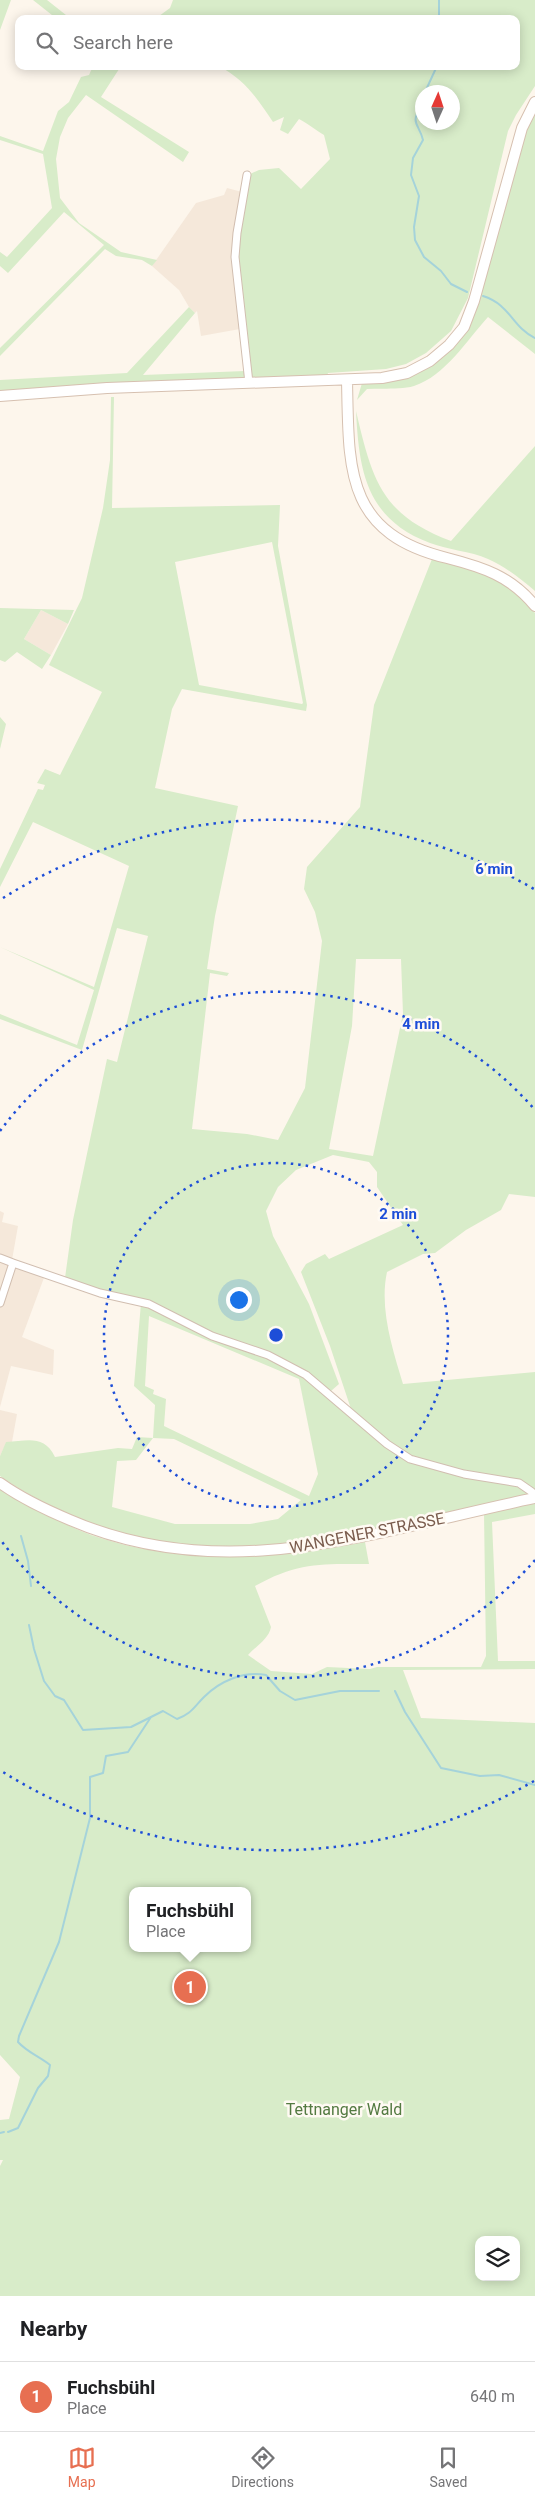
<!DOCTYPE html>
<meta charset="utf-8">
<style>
:root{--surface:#fff;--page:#f6f6f6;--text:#202124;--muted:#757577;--line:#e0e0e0;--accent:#e76f51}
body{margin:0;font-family:Roboto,sans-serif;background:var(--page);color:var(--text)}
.controls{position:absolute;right:15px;bottom:15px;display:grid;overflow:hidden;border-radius:10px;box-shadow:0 2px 12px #0003}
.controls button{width:45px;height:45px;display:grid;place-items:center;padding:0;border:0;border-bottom:1px solid var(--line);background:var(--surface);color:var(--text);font:25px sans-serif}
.compass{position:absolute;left:415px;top:85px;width:45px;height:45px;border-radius:50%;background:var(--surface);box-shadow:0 2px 12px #0003;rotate:3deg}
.you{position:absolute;left:238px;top:1299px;width:18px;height:18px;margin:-12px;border:4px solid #fff;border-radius:50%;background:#1a73e8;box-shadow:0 0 0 8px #1a73e833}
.badge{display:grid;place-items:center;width:32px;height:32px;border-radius:50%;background:var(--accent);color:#fff;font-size:16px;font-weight:700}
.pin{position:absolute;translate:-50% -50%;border:2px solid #fff;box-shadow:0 1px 5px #0006}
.popup{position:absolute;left:129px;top:1887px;width:122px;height:65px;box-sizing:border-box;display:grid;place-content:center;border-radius:10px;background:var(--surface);filter:drop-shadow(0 1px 4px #0005);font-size:16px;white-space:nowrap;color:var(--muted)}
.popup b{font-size:19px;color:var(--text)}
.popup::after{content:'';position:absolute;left:50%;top:100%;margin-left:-10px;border:10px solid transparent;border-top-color:var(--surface)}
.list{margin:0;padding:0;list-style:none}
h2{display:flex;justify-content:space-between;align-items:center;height:65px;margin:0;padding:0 20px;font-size:21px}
h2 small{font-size:16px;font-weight:400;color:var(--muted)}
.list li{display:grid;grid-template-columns:32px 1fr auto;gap:15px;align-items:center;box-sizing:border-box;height:70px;padding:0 20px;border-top:1px solid var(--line)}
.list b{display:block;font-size:19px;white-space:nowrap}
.list p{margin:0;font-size:16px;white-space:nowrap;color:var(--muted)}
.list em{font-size:16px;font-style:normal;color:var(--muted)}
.icon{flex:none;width:28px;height:28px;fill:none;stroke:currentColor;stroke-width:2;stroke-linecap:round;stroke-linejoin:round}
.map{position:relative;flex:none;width:535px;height:2296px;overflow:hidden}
.search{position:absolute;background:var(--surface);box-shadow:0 2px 12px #0003;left:15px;right:15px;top:15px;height:55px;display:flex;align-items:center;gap:12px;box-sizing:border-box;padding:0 18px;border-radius:10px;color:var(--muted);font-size:19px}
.sheet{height:135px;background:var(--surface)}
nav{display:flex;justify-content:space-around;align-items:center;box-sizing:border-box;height:70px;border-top:1px solid var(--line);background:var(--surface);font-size:14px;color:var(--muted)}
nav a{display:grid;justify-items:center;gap:2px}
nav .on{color:var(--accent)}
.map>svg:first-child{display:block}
</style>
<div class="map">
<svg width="535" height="2296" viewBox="0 0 535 2296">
<rect width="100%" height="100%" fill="#fdf6ec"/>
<path fill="#f5e8da" d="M227,188l15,4 -5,25 3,112 -39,7 -4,-25 -2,2 -6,-6 -10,-17 -27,-24 44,-63 28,-8z
M41,610l27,14 -17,31 -27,-16z
M0,1211l4,2 -2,9 16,4 -6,34 33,15 -23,62 32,13 -1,25 -42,-9 -11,41z
M0,1410l17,4 -5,28 -6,1 -6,13z"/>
<path fill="#d8ecc9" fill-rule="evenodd" d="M0,0h11l-11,30z
M33,0h14l24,19h-14z
M173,0h362v86l-19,29 -8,16 -40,167 -17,33 -25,22 -20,11 -20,5 -58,4 -1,3 -72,3 -3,-3 -14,-107 2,-41 10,-54 9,-4 20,-2 22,21 29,-30 -6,-24c-9,-5 -15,-11 -25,-16l-11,15 -8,-4 4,-13 -11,5c-16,-24 -28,-42 -54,-56h297v-47h-339l-1,-3c-7,-1 -13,3 -21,3l15,-11zM422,92h30v30h-30z
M93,66h28l-20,31 88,55 -6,10 -97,-67 -18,23 -8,19 -4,22 4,39 19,25 42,29 36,8 -5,6 -10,-6 -26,-4 -11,-7 -105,107v-8l104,-103 -40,-33 -56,61 -8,-7v-14l7,5 45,-49 -9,-54 -43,-14v-4l43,15 15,-40 11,-9 12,-25 8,-2z
M535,111v243l-47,-37c-21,23 -43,59 -74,69 -14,4 -32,2 -47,3l-10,11 5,-17 34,-4 64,-40 63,-200z
M189,307l6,6 -52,62 102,-4v8l-245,14v-13l127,-7z
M111,397h3l-2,111 168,-3 -2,41 29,159 -1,6 -124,-22 -10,20 -17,79 83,18 -23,110 -8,53 22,4 -2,3 -17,-3 -18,156 55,5 31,6 27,-52 17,-147 -7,-29 -11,-23 3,-22 53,-60 14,-102 58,-146c47,10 71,16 103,54v584l-26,-3 -8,16 -35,20 -31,23 -12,1 -36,18c-8,37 6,78 16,112l132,-12v117l-111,-27 -24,-11 -49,-42 -21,-63 -29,-74 5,-8 19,-10 4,5 74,-34 -26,-38v-15l-8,-10 -36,-7 -37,15 -18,17 -12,24 7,25 36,68 30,80 -8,7 -43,-29 -27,-12 -39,-13 -37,-16 -32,-19 -51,-11 -37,-13 8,-58 34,-161 10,3 31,-126 -31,-8 -35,122 -82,-31v-5l77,31 17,-55 -94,-43 94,40 35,-121 -96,-44 -33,65v-18l38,-80 5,1 2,-5 -8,-2 8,-14 15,6 42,-83 -53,-27 33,-67 21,-90 7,-48zM272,542l31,161 -1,1 -103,-19 -24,-123zM356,959h45l2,55 -30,142 -44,-7 23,-123z
M356,411c16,68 25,104 95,130l84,-95v145c-14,-12 -29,-24 -47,-32 -18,-8 -40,-9 -58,-16 -64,-24 -71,-72 -74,-132z
M0,608l74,2 -6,14 -27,-14 -17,29 27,16 -9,14 -25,-17 -12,10 -5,-2z
M0,717l6,7 -6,25z
M141,1303l125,52 40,22 103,84 104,23 11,4 6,7c-99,22 -220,59 -321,53 -74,-4 -148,-30 -209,-72v-20l6,-14c21,-1 38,-8 49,15l63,-9 14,1 5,-12 16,1 2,-33 -21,-19zM149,1316l150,63 19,95 -9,22 -145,-70 2,-27 -13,-5 1,-4 -9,-4zM153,1438l21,1 127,61 -23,19 -28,5h-75l-63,-17 5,-46 19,-1z
M0,1488c30,17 59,35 91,47 90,31 183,24 274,7l4,22c-48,0 -71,-2 -114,22l16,41c-2,12 -15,19 -23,28l23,16 41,3 15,-7 43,2 7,-2h104l5,-11 -2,-143 51,-10v11l-43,8 6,139h37v8l-132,1 18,48 114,5v573h-535v-130l3,-6h-3v-40l9,-1 11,-42 -20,-22zM132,1891h116v57h-116zM479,2240h37v37h-37z"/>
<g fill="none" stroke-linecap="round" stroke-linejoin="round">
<path stroke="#a5d3da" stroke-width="2" d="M439,19v-19
M425,92l12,-26
M422,105c-13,19 -3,18 1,35l-10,18 -2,17 8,21 -5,31 1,13 9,17 17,14 10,13 16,8
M483,296c28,9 28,30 52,42
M21,1536l7,25 3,25
M29,1625l5,24 10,32 11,15 9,4 19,30 48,-3 32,-16 14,8c15,-6 16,-11 27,-22 16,-16 39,-26 62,-22l14,16 15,9 45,-9h39
M395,1691l10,21 36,56 39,8 19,-1 36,10
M8,2132l10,-4 20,-40 10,-12 2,-11c-10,-8 -23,-13 -32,-23l1,-6 40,-94 31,-124v-41l13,-4 3,-17 22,-4 23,-35
M0,2133l4,-1"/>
<g stroke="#d1beb0" stroke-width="9">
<path id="street" d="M247,175l-10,58 -2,24 14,126
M0,1258l13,5 -13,40
M13,1263l87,30 49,11 63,32 56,19 38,20 81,69 23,15 54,15 55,9 13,9 1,7"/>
</g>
<g stroke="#d6c0b0" stroke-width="12">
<path id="secondary" d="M347,380c2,88 -3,153 100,178 35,9 64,18 88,48
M0,396l107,-8 275,-10 25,-5 23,-12 19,-16 15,-18 10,-26 48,-173 13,-26
M0,1483c21,15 46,27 70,37 157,68 308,10 465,-22"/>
</g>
<use href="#street" stroke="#fff" stroke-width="7"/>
<use href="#secondary" stroke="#fff" stroke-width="10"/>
</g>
<g fill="none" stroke="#1d4ed8" stroke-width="2.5" stroke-dasharray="2.5 5">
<circle cx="276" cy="1335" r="172"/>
<path d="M535 1560A343 343 0 0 1 0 1539M0 1131A343 343 0 0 1 535 1110"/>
<path d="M534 1781A515 515 0 0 1 3 1772M3 898A515 515 0 0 1 534 889"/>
</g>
<g text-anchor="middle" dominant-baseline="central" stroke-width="5" stroke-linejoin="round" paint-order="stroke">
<g font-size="16" fill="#7a5c4d" stroke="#fffaf3">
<text transform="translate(367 1533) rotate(-11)">WANGENER STRASSE</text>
</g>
<g font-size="16" fill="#537a41" stroke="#fffaf3">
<text x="344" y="2109">Tettnanger Wald</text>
</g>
</g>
<circle cx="276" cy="1335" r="8" fill="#1d4ed8" stroke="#fffaf3" stroke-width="2.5"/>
<g font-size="15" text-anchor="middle" font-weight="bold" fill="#1d4ed8" stroke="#fffaf3" stroke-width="5" stroke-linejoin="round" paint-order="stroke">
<text x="494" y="874">6 min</text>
<text x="421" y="1029">4 min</text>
<text x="398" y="1219">2 min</text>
</g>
</svg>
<div class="controls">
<button><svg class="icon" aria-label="layers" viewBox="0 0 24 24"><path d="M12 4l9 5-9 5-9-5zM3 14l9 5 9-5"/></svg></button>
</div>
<svg class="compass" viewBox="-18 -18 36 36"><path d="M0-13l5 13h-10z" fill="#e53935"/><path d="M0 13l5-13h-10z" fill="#757577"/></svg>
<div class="you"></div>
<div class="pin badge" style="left:190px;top:1987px">1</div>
<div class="popup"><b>Fuchsbühl</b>Place</div>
<div class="search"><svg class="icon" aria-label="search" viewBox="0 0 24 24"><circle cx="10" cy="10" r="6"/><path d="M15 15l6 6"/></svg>Search here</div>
</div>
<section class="sheet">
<h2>Nearby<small></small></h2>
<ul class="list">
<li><span class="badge">1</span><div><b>Fuchsbühl</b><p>Place</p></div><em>640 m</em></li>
</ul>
</section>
<nav>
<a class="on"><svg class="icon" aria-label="map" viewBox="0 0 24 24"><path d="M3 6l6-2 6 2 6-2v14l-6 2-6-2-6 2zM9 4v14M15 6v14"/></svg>Map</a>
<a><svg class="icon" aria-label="directions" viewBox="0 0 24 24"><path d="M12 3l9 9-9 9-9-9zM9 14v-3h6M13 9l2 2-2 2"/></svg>Directions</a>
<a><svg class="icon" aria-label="saved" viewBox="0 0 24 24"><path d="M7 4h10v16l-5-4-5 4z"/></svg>Saved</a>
</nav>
